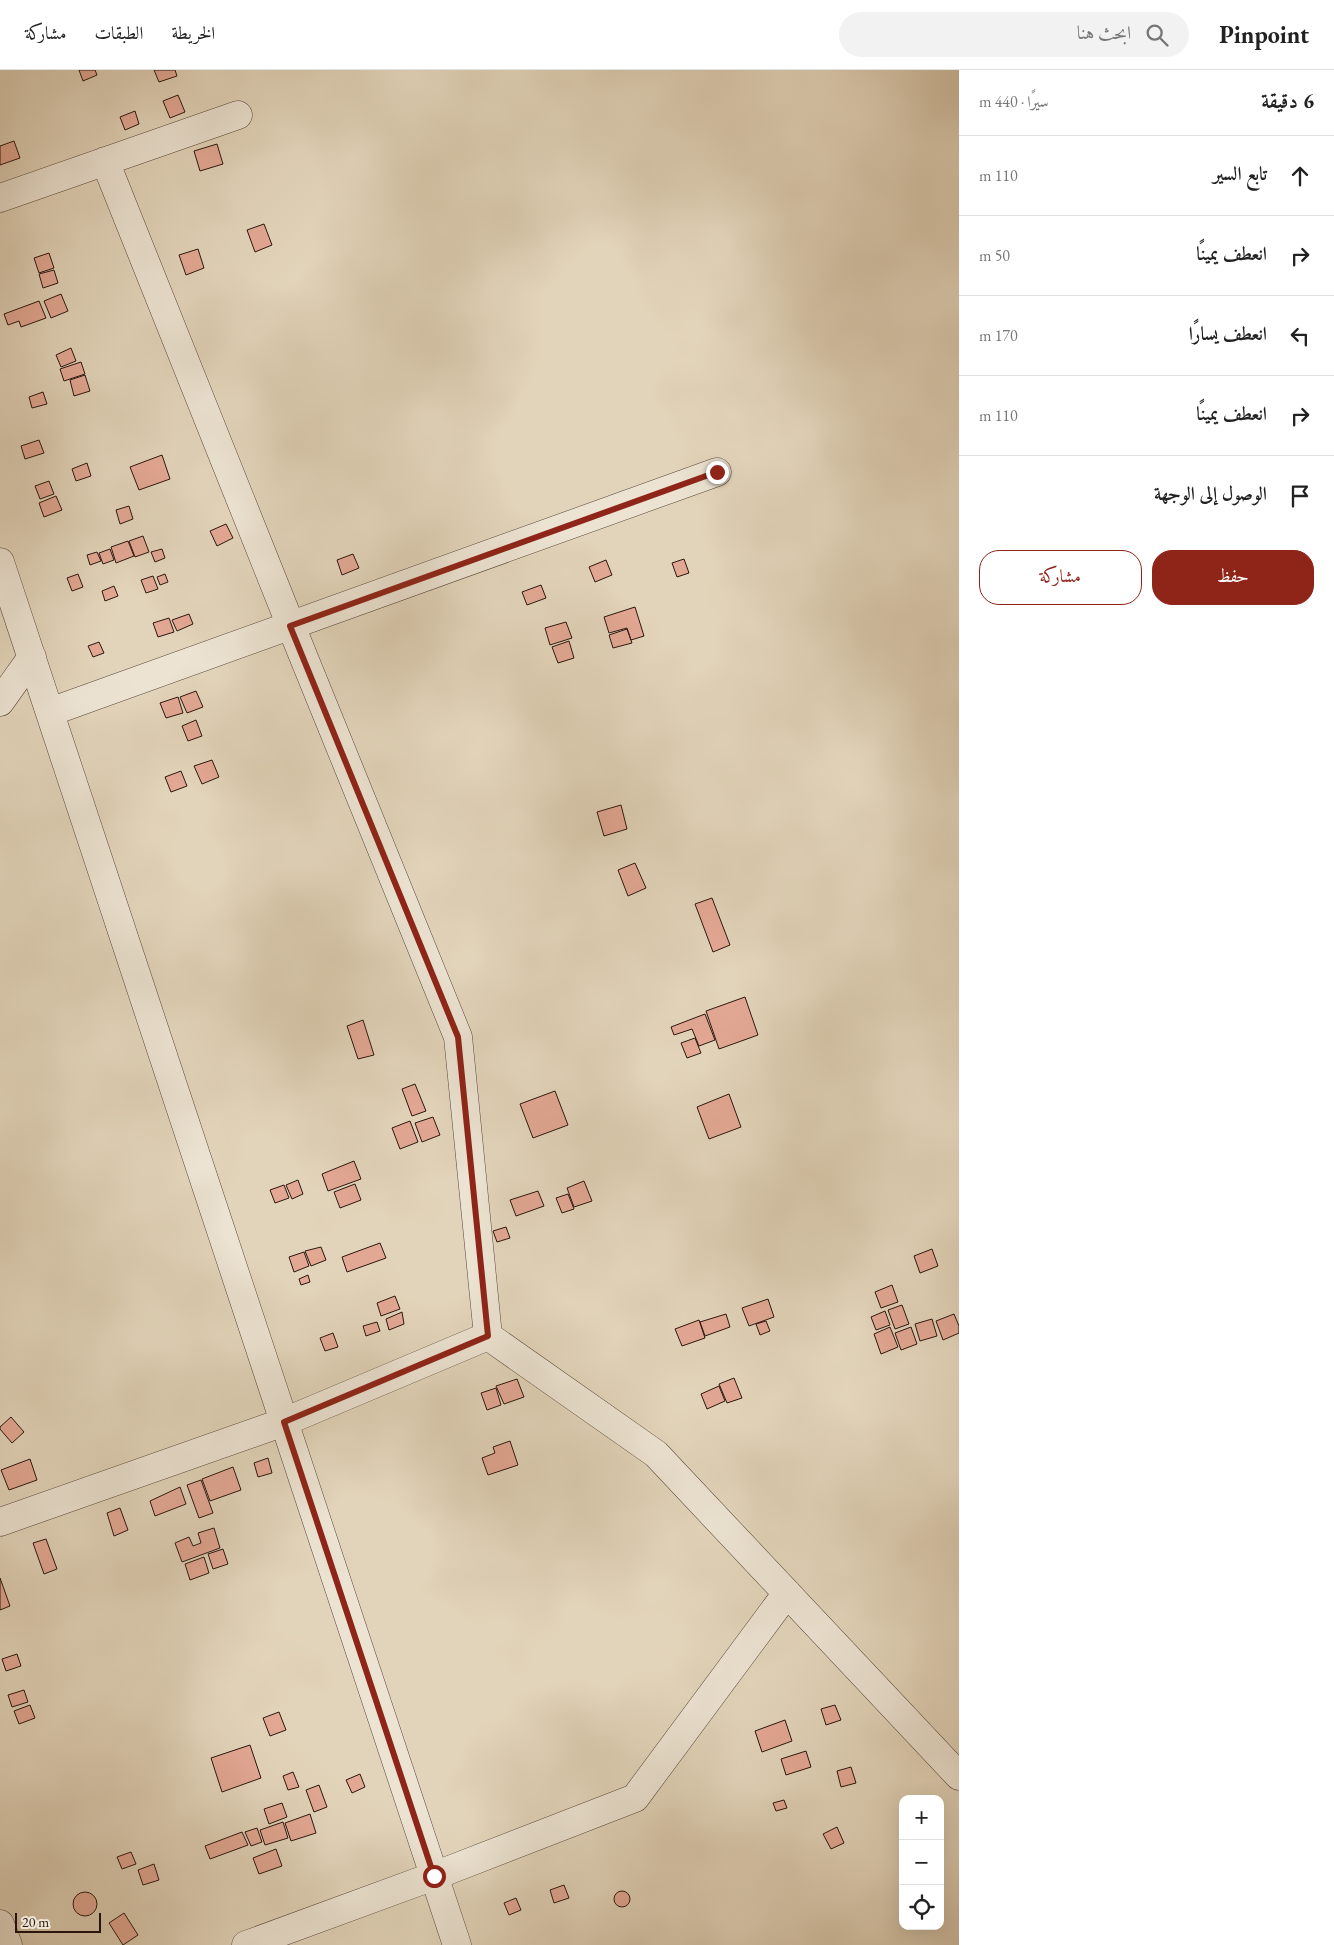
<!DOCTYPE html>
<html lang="ar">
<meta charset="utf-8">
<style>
:root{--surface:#fff;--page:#f2f2f2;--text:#222;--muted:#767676;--line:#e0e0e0;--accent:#8f2418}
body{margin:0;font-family:"EB Garamond",Amiri,serif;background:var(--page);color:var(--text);direction:rtl}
.controls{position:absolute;right:15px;bottom:15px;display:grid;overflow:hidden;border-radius:10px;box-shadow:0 5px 20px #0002}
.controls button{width:45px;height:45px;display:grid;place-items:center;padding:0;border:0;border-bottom:1px solid var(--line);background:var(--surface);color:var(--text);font:25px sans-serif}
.scale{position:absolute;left:15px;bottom:12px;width:86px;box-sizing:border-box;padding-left:5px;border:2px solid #2b160f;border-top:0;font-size:14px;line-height:18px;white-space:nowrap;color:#2b160f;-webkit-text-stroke:4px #ece3d2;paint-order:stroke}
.stop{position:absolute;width:15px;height:15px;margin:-11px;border:4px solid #8f2418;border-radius:50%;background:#fff}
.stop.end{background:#8f2418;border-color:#fff;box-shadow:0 1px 5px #0008}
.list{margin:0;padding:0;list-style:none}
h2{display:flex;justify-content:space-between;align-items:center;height:65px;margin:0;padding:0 20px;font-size:21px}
h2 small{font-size:16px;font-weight:400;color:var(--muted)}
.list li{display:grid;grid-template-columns:32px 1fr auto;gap:15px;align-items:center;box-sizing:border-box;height:80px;padding:0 20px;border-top:1px solid var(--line)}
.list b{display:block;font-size:19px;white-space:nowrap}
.list em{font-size:16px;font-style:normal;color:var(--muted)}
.actions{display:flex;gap:10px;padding:15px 20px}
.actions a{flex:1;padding:11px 0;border:1px solid var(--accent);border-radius:20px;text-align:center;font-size:18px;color:var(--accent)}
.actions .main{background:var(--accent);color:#fff}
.icon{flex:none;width:28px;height:28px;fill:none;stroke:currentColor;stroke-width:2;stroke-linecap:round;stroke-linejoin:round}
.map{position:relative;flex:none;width:959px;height:1875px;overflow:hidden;direction:ltr}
header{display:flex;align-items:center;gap:30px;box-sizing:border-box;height:70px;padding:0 25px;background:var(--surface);border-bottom:1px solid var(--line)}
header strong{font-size:24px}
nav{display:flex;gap:28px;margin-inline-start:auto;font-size:18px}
.search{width:350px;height:45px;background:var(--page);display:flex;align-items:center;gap:12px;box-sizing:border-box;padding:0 18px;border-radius:28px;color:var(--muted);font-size:19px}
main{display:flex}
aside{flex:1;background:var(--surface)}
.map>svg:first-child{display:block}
</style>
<header>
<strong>Pinpoint</strong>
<div class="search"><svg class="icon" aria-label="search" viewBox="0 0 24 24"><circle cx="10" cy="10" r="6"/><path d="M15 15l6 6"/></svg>ابحث هنا</div>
<nav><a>الخريطة</a><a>الطبقات</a><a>مشاركة</a></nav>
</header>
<main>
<aside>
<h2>6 دقيقة<small>سيرًا · 440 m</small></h2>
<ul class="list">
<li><svg class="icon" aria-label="ahead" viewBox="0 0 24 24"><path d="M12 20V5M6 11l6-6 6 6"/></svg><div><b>تابع السير</b></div><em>110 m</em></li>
<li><svg class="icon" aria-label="right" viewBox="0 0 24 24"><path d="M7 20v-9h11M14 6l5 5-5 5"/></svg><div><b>انعطف يمينًا</b></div><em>50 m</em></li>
<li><svg class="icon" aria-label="left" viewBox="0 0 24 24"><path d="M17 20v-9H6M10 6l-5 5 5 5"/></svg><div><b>انعطف يسارًا</b></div><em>170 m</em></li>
<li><svg class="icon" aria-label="right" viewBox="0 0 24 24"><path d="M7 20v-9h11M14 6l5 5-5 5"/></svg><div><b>انعطف يمينًا</b></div><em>110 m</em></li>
<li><svg class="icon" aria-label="arrive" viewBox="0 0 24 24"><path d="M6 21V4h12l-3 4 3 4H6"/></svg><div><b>الوصول إلى الوجهة</b></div></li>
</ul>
<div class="actions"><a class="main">حفظ</a><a>مشاركة</a></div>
</aside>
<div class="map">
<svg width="959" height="1875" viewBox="0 0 959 1875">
<rect width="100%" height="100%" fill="#e2d4ba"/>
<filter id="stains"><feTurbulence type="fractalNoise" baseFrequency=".004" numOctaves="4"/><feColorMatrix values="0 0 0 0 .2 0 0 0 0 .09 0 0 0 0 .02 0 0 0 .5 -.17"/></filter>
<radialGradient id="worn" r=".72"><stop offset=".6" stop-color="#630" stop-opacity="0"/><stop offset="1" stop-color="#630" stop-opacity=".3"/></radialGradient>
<path fill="#e3a894" stroke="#2b160f" d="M79,0h16l2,5 -14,6z
M154,0h21l2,6 -18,6z
M178,25l7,17 -15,6 -7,-17z
M135,41l4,13 -14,6 -5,-13z
M14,71l6,17 -20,7v-19z
M217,74l6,20 -23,7 -6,-20z
M264,154l8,21 -17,7 -8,-22z
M198,179l6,19 -18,7 -7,-20z
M49,183l5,15 -15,5 -5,-15z
M54,200l4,13 -15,5 -4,-14z
M61,224l7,17 -17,7 -7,-17z
M39,231l7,17 -25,9 -2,-6 -11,4 -4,-11z
M71,278l5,13 -15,6 -5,-12z
M81,292l4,12 -21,7 -4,-12z
M85,305l5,16 -16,5 -4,-16z
M43,322l4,12 -15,4 -3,-11z
M39,370l5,13 -19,6 -4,-13z
M162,385l8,24 -31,11 -9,-23z
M87,393l4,13 -15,5 -4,-12z
M49,411l5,13 -14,5 -5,-13z
M56,426l6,14 -18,7 -5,-14z
M129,436l4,13 -13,5 -4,-14z
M226,454l7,14 -16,8 -7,-15z
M143,466l6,16 -14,5 -6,-16z
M128,471l6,15 -18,7 -5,-16z
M110,479l4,11 -11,4 -4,-11z
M162,479l3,9 -10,4 -4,-10z
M97,482l4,9 -11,4 -3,-10z
M353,484l6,14 -17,7 -5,-15z
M684,489l5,14 -12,4 -5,-14z
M606,490l6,15 -17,7 -6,-15z
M78,504l5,13 -11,4 -5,-13z
M165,504l3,8 -8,3 -3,-8z
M153,506l5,13 -12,4 -5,-13z
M541,515l5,13 -19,7 -5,-13z
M114,516l4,10 -13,5 -3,-10z
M635,537l9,29 -13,4 -4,-12 -18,5 -5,-16z
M189,544l4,10 -16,7 -5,-11z
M169,548l5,14 -16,5 -5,-14z
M566,552l6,16 -22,7 -5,-17z
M627,559l5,14 -19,5 -4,-13z
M569,571l5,17 -16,5 -6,-16z
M99,572l5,11 -11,4 -5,-11z
M196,621l7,16 -16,6 -7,-16z
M178,627l5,16 -17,5 -6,-15z
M196,650l6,16 -14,5 -6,-15z
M212,690l7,17 -17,7 -8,-18z
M181,701l6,15 -16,6 -6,-15z
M621,735l6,24 -23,7 -7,-24z
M635,793l11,25 -18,8 -10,-26z
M712,828l18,47 -17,7 -18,-48z
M745,927l13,38 -39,14 -13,-38z
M705,944l10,26 -16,6 -7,-17 -18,6 -3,-8z
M363,950l11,35 -16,4 -11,-33z
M695,968l6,15 -14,5 -6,-15z
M415,1014l11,27 -14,5 -10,-27z
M555,1021l13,34 -35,13 -13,-34z
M729,1024l12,33 -32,12 -12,-32z
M433,1047l7,18 -18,7 -7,-19z
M410,1051l8,21 -18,7 -8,-21z
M354,1091l7,18 -33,12 -6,-17z
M298,1110l5,14 -11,5 -6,-14z
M584,1111l8,20 -18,6 -7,-19z
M355,1114l6,16 -21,8 -6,-16z
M284,1115l5,13 -14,5 -5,-13z
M538,1121l6,15 -28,10 -6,-16z
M568,1124l6,15 -12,4 -6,-15z
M506,1157l4,11 -13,4 -4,-11z
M380,1173l6,15 -39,14 -5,-15z
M321,1177l5,13 -15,6 -6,-15z
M932,1179l6,17 -18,7 -6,-17z
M304,1182l5,14 -15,6 -5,-15z
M308,1205l2,7 -9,3 -2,-6z
M892,1215l6,17 -17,6 -6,-16z
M395,1226l5,13 -19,7 -4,-13z
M768,1229l6,18 -25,9 -7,-18z
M902,1235l7,19 -14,5 -7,-19z
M885,1241l5,14 -14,5 -5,-13z
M402,1242l2,12 -15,6 -3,-11z
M726,1244l4,13 -25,9 -5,-14z
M954,1244l5,12v7l-16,7 -7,-19z
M932,1249l5,17 -17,5 -5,-17z
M699,1250l6,18 -23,8 -7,-17z
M766,1251l4,10 -10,4 -4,-11z
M377,1252l3,9 -14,5 -3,-10z
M890,1257l8,20 -17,7 -7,-20z
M911,1257l6,17 -16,6 -6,-17z
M333,1263l5,14 -13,4 -5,-13z
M734,1308l8,20 -15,5 -8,-19z
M517,1309l7,18 -20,7 -8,-18z
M719,1316l6,15 -18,8 -6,-15z
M496,1318l5,17 -14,5 -6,-17z
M11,1347l13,15 -12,11 -12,-14v-2z
M510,1371l8,24 -30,10 -6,-17 13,-5 -2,-6z
M268,1388l4,15 -14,4 -4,-14z
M30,1389l7,21 -28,10 -8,-20z
M233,1397l8,23 -31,11 -8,-22z
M201,1410l12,33 -14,5 -12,-33z
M180,1417l6,17 -31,12 -5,-15z
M120,1438l8,22 -14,6 -7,-23z
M214,1458l6,20 -38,14 -7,-19 14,-6 4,9 8,-3 -3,-10z
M46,1469l11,30 -13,5 -11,-31z
M223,1479l5,15 -15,5 -5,-15z
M204,1487l5,16 -19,7 -5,-16z
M0,1508l10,28 -10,4z
M17,1584l4,12 -15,5 -4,-12z
M24,1620l4,12 -16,5 -4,-12z
M30,1635l5,13 -16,6 -5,-13z
M835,1635l6,15 -15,5 -5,-16z
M279,1642l7,18 -16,6 -7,-18z
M785,1650l7,21 -30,11 -7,-21z
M250,1675l11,33 -39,14 -11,-34z
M806,1681l5,16 -25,8 -5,-16z
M851,1697l5,16 -15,4 -4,-16z
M293,1702l6,15 -11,3 -5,-14z
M360,1704l5,13 -13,6 -6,-13z
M319,1715l8,22 -13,5 -8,-22z
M784,1730l3,8 -11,3 -3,-8z
M282,1733l5,14 -18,7 -5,-15z
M310,1744l6,19 -25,8 -6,-18z
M283,1752l5,16 -23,7 -5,-15z
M837,1757l7,16 -13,6 -8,-15z
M257,1758l5,14 -11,4 -6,-14z
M242,1762l6,13 -38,14 -5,-13z
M276,1779l6,17 -23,8 -6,-16z
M131,1782l5,12 -14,5 -5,-12z
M154,1794l5,16 -16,5 -5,-15z
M564,1815l5,13 -15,5 -4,-13z
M614 1829a8 8 0 1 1 16 0a8 8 0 1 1-16 0Z
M73 1834a12 12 0 1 1 24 0a12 12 0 1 1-24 0Z
M516,1828l5,12 -12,5 -5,-12z
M124,1843l14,22 -15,10 -14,-22z"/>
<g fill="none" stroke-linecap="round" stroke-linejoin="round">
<g stroke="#59463a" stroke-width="29">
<path id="street" d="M105,91l186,465 167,411 30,299
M0,128l238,-83
M0,492l457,1383
M0,632l32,-45
M50,642l667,-240
M0,1452l284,-100 204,-86 168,118 303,322
M0,1854l8,21
M246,1875l188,-69 201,-78 152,-205"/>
</g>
<use href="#street" stroke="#ece3d2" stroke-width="28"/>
</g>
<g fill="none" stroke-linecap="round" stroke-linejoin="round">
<path stroke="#8f2418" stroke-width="6" d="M434,1806l-150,-454 204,-86 -30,-299 -168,-411 427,-154"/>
</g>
<rect width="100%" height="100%" filter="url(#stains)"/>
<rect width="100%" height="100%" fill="url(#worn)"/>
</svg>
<div class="controls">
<button>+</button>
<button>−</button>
<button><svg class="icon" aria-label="locate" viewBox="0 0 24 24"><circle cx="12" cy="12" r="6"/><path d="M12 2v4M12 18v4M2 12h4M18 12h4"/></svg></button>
</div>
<div class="scale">20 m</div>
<div class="stop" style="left:434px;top:1806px"></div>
<div class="stop end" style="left:717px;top:402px"></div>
</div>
</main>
